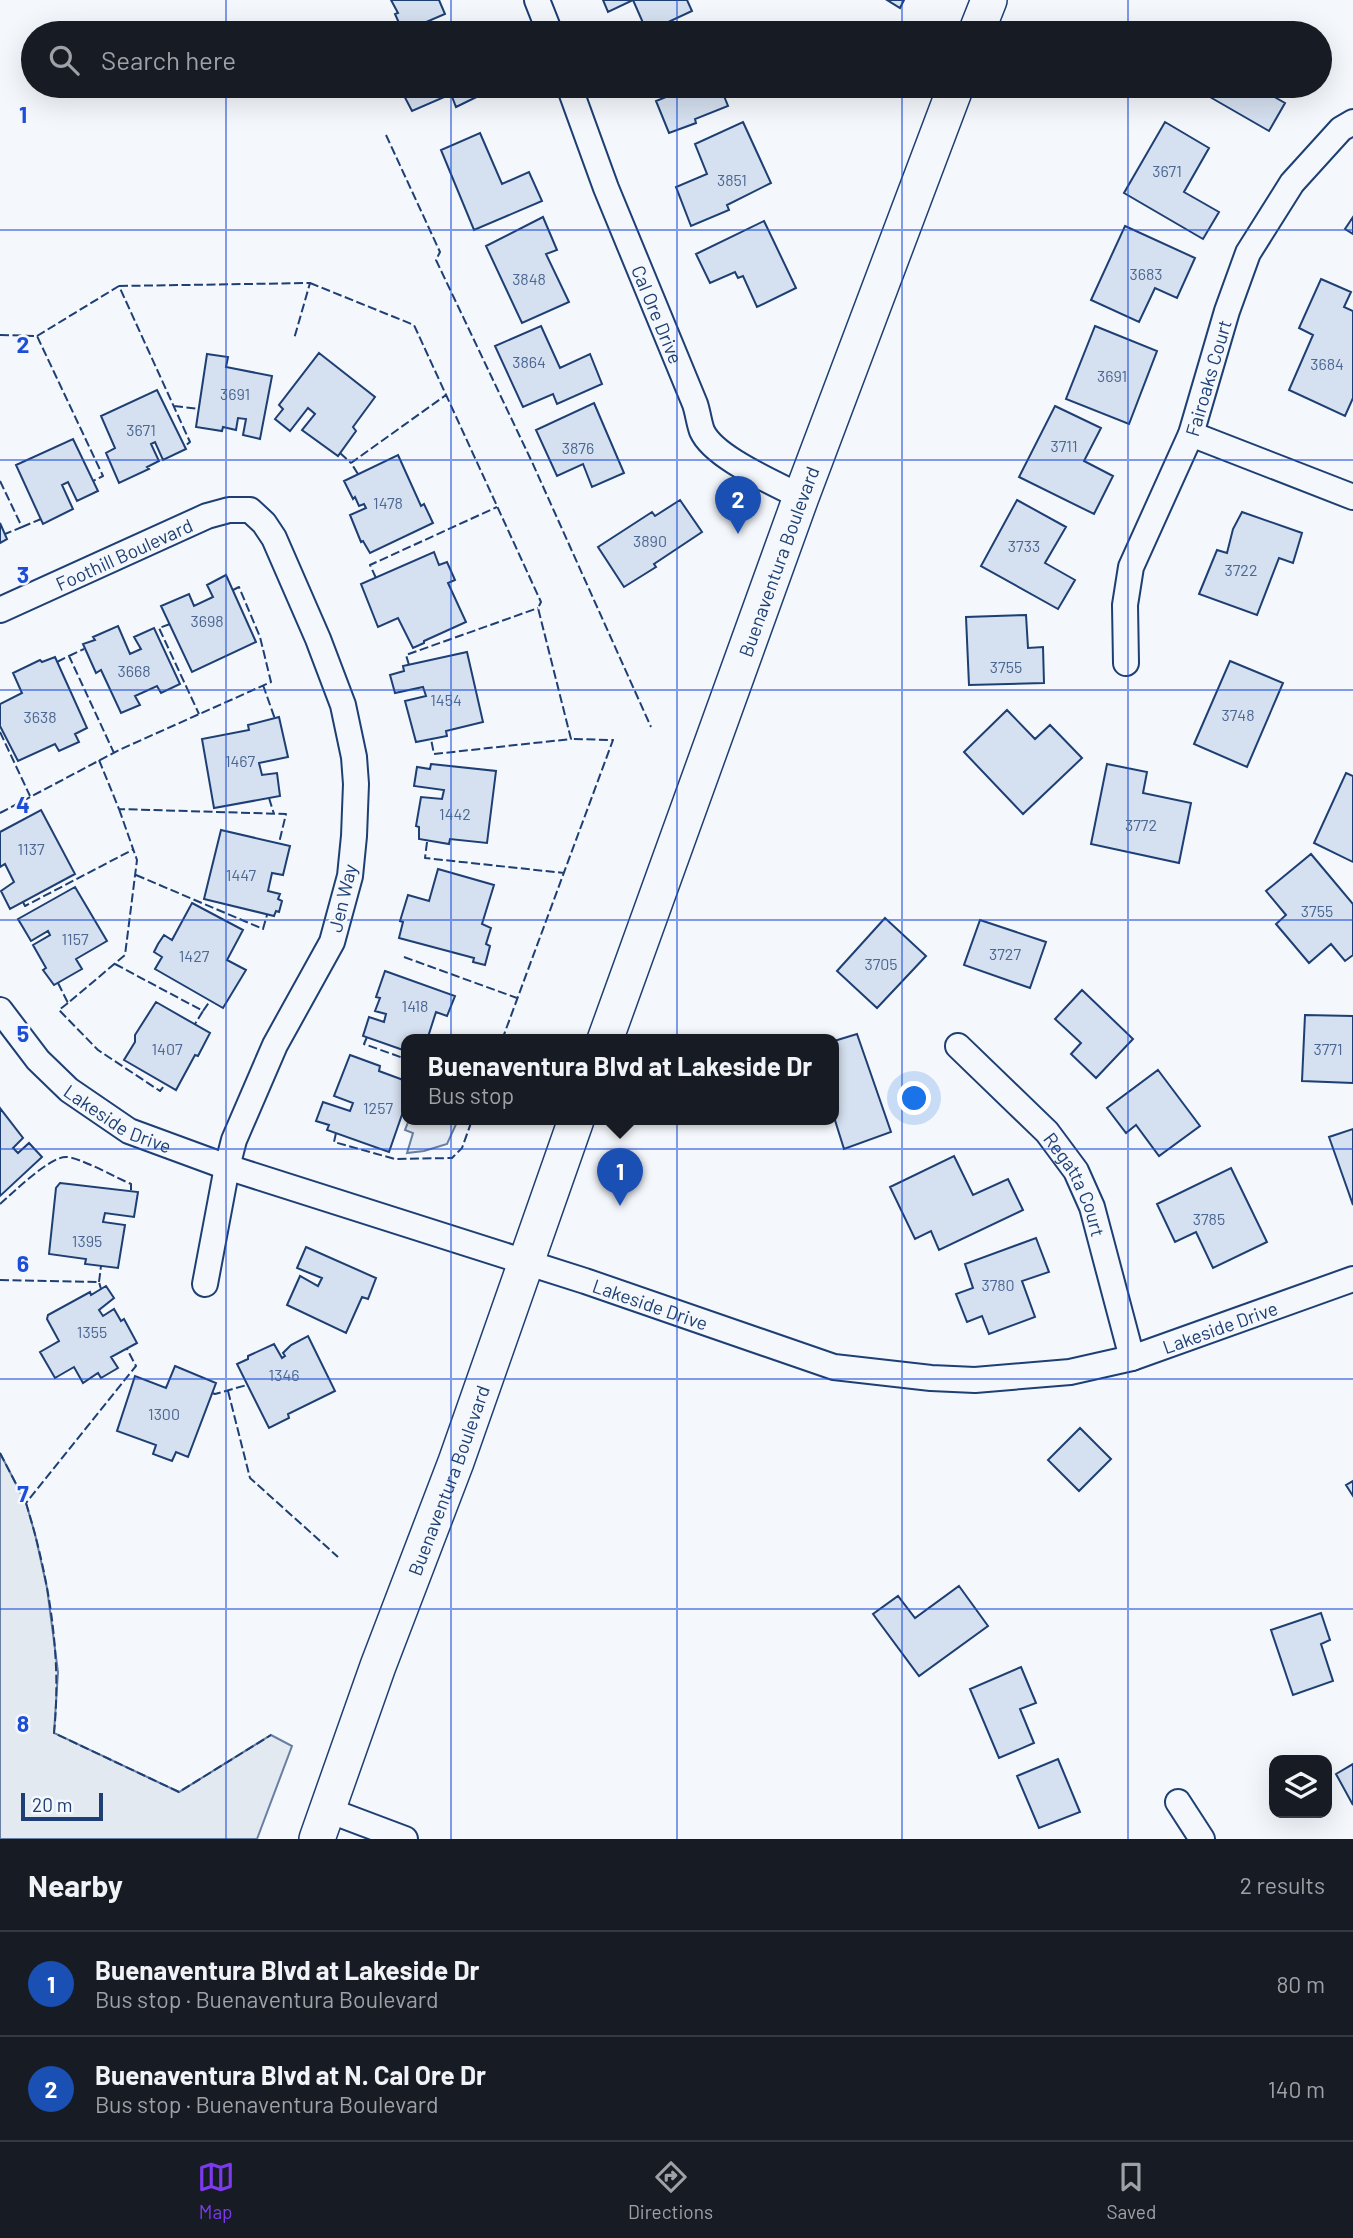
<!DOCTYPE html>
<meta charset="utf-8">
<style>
:root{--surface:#171b24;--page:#20242c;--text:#f1f3f6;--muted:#9ea1a6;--line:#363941;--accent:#7c3aed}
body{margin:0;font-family:Barlow,sans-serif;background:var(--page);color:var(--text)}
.controls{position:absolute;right:21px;bottom:21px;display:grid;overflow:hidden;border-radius:14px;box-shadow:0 7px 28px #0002}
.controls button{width:63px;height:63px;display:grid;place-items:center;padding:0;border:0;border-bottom:2px solid var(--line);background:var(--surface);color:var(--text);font:35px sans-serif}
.scale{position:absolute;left:21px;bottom:18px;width:82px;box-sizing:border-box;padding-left:7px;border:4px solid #1d3f73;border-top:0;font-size:19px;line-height:24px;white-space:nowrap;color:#1d3f73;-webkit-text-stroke:5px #f4f7fb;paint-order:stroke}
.you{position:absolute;left:915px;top:1099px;width:24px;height:24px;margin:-18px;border:5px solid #fff;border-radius:50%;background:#1a73e8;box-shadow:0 0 0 10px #1a73e833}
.badge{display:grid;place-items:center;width:46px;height:46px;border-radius:50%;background:var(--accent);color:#fff;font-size:23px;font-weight:700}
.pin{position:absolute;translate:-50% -58px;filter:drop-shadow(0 2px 4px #0008)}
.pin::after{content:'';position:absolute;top:37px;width:24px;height:21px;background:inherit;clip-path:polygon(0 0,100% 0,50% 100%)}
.popup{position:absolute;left:401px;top:1034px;width:438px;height:91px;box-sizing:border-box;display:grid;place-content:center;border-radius:14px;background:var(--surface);filter:drop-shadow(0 2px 5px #0005);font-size:23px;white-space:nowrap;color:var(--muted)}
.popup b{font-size:26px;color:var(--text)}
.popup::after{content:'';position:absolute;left:50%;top:100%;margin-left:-14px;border:14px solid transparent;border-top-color:var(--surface)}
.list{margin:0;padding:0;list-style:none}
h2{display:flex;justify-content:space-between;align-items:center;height:91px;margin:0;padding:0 28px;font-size:30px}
h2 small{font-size:23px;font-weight:400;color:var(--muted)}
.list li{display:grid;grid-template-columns:46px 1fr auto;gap:21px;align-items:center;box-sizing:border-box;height:105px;padding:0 28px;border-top:2px solid var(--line)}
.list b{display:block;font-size:26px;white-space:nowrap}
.list p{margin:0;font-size:23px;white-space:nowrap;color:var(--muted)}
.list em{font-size:23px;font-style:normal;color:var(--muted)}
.icon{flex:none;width:38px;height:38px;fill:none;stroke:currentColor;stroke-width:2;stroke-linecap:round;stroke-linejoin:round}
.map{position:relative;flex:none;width:1353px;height:1839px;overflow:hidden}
.search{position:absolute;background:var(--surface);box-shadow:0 7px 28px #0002;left:21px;right:21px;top:21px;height:77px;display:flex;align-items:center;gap:18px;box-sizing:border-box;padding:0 24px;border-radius:38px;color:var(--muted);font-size:26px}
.sheet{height:301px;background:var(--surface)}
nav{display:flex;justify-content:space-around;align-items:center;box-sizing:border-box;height:98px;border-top:2px solid var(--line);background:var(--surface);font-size:19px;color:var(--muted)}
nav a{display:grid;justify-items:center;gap:4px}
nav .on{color:var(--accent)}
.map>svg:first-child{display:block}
</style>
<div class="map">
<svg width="1353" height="1839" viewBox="0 0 1353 1839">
<rect width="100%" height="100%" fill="#f4f7fb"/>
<path fill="#e3e9f0" stroke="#687fa3" stroke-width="2" d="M409,1120h49l-11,24 -23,7 -17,2 6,-20 -8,-3z
M0,1453l26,50 9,31 12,54 11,84 -4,61 125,59 92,-57 21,11 -35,93h-257z"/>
<path fill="#d5e0f0" stroke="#1d3f73" stroke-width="2" d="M391,0h48l6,14 -42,18 -8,-18 3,-1z
M603,0h84l5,11 -45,21 -14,-32 -25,12z
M887,0h17l-4,8z
M399,86h93l1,3 -37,18 -5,-13 -39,17z
M674,86h46l8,20 -33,13 1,4 -27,10 -13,-32 20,-8z
M1207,86h63l-4,6 19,11 -16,28 -66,-38z
M743,122l28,61 -44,22 2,5 -38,16 -15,-39 31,-13 -12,-30z
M1165,122l44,26 -25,44 35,20 -16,27 -79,-46z
M480,133l22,51 27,-12 13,29 -68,29 -33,-80z
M543,217l14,33 -11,4 23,48 -47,21 -36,-77z
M1353,217v17l-8,-5z
M764,221l32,67 -39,19 -14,-31 -5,2 -3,-6 -25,11 -14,-29z
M1125,226l70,32 -18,40 -22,-10 -16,34 -48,-22z
M1321,279l30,13 -7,15 9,4v87l-8,18 -56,-26 24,-55 -14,-7z
M541,326l19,42 30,-14 12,30 -45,20 -4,-10 -30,13 -28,-61z
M1095,326l62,25 -28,73 -63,-25z
M319,353l56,44 -22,30 3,4 -18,25 -36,-26 13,-16 -7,-6 -18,23 -15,-12 8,-10 -4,-4z
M207,354l21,3 -2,10 46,9 -12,63 -17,-4 3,-16 -8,-1 -2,12 -13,-3 -1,4 -26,-4z
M157,390l29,59 -23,11 -8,-18 -4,2 8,17 -12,6 2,2 -30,14 -13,-30 9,-5 -14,-32z
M594,403l30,70 -32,14 -9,-23 -26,12 -21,-46z
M1055,406l46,22 -17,33 29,15 -19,38 -75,-37z
M73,439l25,52 -21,10 -9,-19 -6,3 11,24 -30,15 -27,-59z
M398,455l23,51 3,-2 9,19 -63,30 -7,-12 -2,1 -11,-27 16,-7 -2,-4 -5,2 -4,-9 -2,2 -9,-18z
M680,500l22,32 -48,32 2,3 -32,20 -26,-40 54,-35 3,4z
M1017,500l49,27 -21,36 30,17 -17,29 -77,-43z
M1242,512l60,21 -9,30 -14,-5 -22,57 -58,-21 18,-44 10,3 6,-24z
M0,523l7,16 -7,4z
M434,552l5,13 8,-3 8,18 -7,3 18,39 -42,19v2l-11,5 -15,-30 -20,9 -17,-43z
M226,575l30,67 -64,30 -31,-66 28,-12 5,12 19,-9 -6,-12z
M1026,615l2,33 15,-1 1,36 -75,2 -3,-68z
M118,626l12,28 11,-5 -7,-12 20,-9 26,56 -19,9 -4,-7 -22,10 5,9 -19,8 -20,-43 -5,3 -13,-29 12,-4 -2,-3z
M467,652l16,70 -37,9 1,5 -31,6 -11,-41 21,-5 -3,-9 -28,6 -5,-18 14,-4 -1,-5z
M55,657l32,71 -12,6 4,8 -20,9 -4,-7 -37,17 -18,-35v-22l22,-11 -9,-20 27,-13 2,2z
M1230,661l53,22 -36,84 -53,-23z
M1007,710l28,29 15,-14 32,33 -59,56 -59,-62z
M279,717l9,40 -29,6 3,12 15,-2 3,23 -66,12 -12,-69 47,-9 -1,-5z
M431,764l65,7 -9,72 -37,-4 -1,5 -30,-5v-12l-3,-1 5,-29 21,2 2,-9 -30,-4 3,-19 13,2z
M1107,764l40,8 -4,21 48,10 -12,60 -88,-19z
M1346,773l7,3v86l-39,-19z
M41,810l34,64 -65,35 -9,-18 13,-9 -9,-18 -5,3v-35z
M221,830l69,16 -7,29 -11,-2 -4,18 12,3 -2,5 4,2 -3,11 -3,-1 -2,5 -70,-17z
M1311,854l42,50v51l-8,6 -14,-17 -22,19 -33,-39 10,-9 -20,-24z
M438,869l56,16 -12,39 9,4 -5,16 4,2 -5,19 -12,-3 1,-4 -75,-20 4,-16 -3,-1 8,-26 21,6z
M75,887l32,54 -31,18 6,10 -28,16 -11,-15 3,-2 -13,-23 17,-10 -2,-4 -17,10 -13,-22z
M192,903l51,27 -16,30 19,10 -23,38 -68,-39 7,-12 -8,-5 4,-8 6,-9 8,5z
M885,918l41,38 -49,52 -40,-37z
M980,920l66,22 -16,46 -66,-23z
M385,971l70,25 -8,20 -11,-4 -9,28h-21v11l-43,-15 6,-19 15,5 2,-8 -11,-3 5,-13 -4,-1z
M1082,990l51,49 -37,39 -25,-24 10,-11 -26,-24z
M156,1002l54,31 -12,23 -3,-1 -19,35 -52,-30 11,-18v-7z
M1305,1015l48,1v67l-51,-2z
M857,1034l34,98 -47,17 -10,-32v-44l3,-2 -3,-11v-19z
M350,1055l30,11 -1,5 27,10v22l-17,49 -62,-22 2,-5 -13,-4 7,-19 27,9 3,-8 -19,-7z
M1158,1070l42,56 -41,30 -23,-31 -10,8 -19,-25z
M0,1108l23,30 -10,10 5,5 11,-10 13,14 -42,39z
M1353,1129v76l-24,-68z
M954,1156l19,39 35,-16 15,31 -84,40 -8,-19 -16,8 -25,-52z
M1231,1168l36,74 -54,26 -17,-36 -21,10 -18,-38z
M60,1183l78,9 -4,25 -29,-4 -2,9 22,3 -7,43 -33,-4 1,-5 -37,-5 7,-66z
M1036,1238l13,34 -27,9 13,36 -46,17 -7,-18 -15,6 -11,-28 17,-6 -8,-24z
M306,1247l70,31 -8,21 -6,-2 -16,36 -59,-28 13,-29 18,10 4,-8 -25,-10z
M106,1286l8,12 -15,12 4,6 11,-7 7,12 3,-2 13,24 -26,14 7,11 -17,10 -3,-5 -15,10 -9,-16 -19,11 -15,-26 19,-11 -12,-22 1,-4 42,-23 1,3z
M308,1336l27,55 -47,23 1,4 -20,10 -32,-64 11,-5v-3l26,-12 8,14 3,-2 -2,-3 8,-8z
M175,1366l41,17 -28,74 -12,-5 -4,9 -19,-7 3,-9 -39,-14 18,-55 31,12z
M1080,1428l31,31 -32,32 -31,-31z
M1353,1481v15l-7,-11z
M959,1586l29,40 -69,50 -46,-62 25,-18 17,22z
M1321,1613l9,27 -9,4 12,37 -40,14 -22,-65z
M1021,1667l15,36 -16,6 14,34 -35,15 -29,-69z
M1058,1759l22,53 -41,16 -22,-52z
M1353,1764v41l-17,-31z"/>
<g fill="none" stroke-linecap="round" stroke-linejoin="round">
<g stroke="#1d3f73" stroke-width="28">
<g id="minor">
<path d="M537,0l13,33"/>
<path id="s1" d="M569,86l37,102 89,216c3,9 4,19 7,27 12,27 73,52 99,66"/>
<path d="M1191,434l162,63"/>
<path id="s2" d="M0,610l207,-94 22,-6h21l14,13 10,15 44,101 25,66 11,52 2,27 -2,52 -4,40 -18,66 -57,103 -41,95 -7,27 -22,117"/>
<path id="s3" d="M1126,663l-1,-58 6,-38 60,-133 36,-123 21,-58 44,-70 49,-54 12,-7"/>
<path id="s4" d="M0,1010l38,50 31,30 60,41 98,36 358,114 249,86 97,11 44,2 95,-8 62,-14 221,-79"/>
<path id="s5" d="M958,1046l89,86 29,39 16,36 40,151"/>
<path d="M1178,1802l24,37"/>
<path d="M328,1810l77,29"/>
</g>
</g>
<g stroke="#1d3f73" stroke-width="38">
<g id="secondary">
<path d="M976,33l13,-33"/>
<path id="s6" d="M605,1040l196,-543 155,-411"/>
<path id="s7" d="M317,1839l61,-173 78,-204 120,-342"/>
</g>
</g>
<use href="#minor" stroke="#f4f7fb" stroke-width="24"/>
<use href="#secondary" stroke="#f4f7fb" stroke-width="35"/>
<path stroke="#1d3f73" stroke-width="2" stroke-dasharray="9 3.5" stroke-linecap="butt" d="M754,31l1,2
M780,86l5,9
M386,135l54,117 -4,8 96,202 119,265
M310,283l104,42 127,277 -3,6 33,131 -137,15 -3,-15
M119,286l191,-3 -16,56
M0,335l37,1 66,140 -10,5
M37,336l82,-50 71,156 -6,5
M174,406l25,3
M340,453l11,10
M358,474l-7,-11 95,-68
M0,481l22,46 -17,7
M22,527l19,-8
M376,578l-6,-13 127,-58
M170,624l-11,4 40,86
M69,656l15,-7
M57,662l12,-6 45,97
M409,665l-3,-10 132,-47
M263,685l12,34
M0,732l30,64
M99,760l20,49 167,5 -7,29
M269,798l5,16
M0,813l119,-63 152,-68 -11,-45 -21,-50 -6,3
M427,842l-2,16 139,15
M136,875l127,54 4,-14
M23,902l2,4 109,-57
M404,957l113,41
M115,964l88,47 -8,13
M58,983l10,20 57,-48 12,-95 -18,-51
M68,1003l-9,7 39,40 62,41 5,-6
M203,1011l7,-10
M367,1037l-3,7 42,15
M502,1040l111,-300 -42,-1
M336,1133l-2,9 61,17 57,-1 10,-10 10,-28
M0,1204c14,-12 49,-47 66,-47 13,0 51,21 65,27v8
M0,1280l99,2 2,7
M99,1282l2,-16
M228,1391l22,87 88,79
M212,1393l3,1 32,-9
M0,1453l26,50 110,-137 -9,-17
M26,1503c23,75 36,152 28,230l125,59 92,-57"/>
</g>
<path fill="none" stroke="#1d4ed8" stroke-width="2" stroke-opacity="0.55" d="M226,0v33M451,0v33M677,0v33M902,0v33M1128,0v33M226,86v1753M451,86v1753M677,86v1753M902,86v1753M1128,86v1753M0,230h1353M0,460h1353M0,690h1353M0,920h1353M0,1149h1353M0,1379h1353M0,1609h1353"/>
<g text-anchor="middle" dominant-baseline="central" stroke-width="5" stroke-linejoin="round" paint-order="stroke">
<g font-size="16" fill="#4b6792">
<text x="1167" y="170">3671</text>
<text x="732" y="179">3851</text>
<text x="1146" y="273">3683</text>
<text x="529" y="278">3848</text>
<text x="529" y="361">3864</text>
<text x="1327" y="363">3684</text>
<text x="1112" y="375">3691</text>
<text x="235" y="393">3691</text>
<text x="141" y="429">3671</text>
<text x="1064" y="445">3711</text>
<text x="578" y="447">3876</text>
<text x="388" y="502">1478</text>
<text x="650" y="540">3890</text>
<text x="1024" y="545">3733</text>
<text x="1241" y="569">3722</text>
<text x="207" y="620">3698</text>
<text x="1006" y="666">3755</text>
<text x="134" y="670">3668</text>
<text x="446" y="699">1454</text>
<text x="1238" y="714">3748</text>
<text x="40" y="716">3638</text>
<text x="240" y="760">1467</text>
<text x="455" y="813">1442</text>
<text x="1141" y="824">3772</text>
<text x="31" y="848">1137</text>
<text x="241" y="874">1447</text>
<text x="1317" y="910">3755</text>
<text x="75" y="938">1157</text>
<text x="1005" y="953">3727</text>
<text x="194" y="955">1427</text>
<text x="881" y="963">3705</text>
<text x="415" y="1005">1418</text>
<text x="167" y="1048">1407</text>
<text x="1328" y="1048">3771</text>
<text x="378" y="1107">1257</text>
<text x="1209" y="1218">3785</text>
<text x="87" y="1240">1395</text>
<text x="998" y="1284">3780</text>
<text x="92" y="1331">1355</text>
<text x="284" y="1374">1346</text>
<text x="164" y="1413">1300</text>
</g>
<g font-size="19" fill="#1d3f73" stroke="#f4f7fb">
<text stroke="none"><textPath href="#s1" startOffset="245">Cal Ore Drive</textPath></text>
<text stroke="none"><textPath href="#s3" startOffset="301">Fairoaks Court</textPath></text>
<text stroke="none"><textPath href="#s2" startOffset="136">Foothill Boulevard</textPath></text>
<text stroke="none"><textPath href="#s6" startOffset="509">Buenaventura Boulevard</textPath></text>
<text transform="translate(342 898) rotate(-77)">Jen Way</text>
<text stroke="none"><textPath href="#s4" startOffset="163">Lakeside Drive</textPath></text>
<text stroke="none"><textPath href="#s5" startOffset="184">Regatta Court</textPath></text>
<text stroke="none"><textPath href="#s4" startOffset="728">Lakeside Drive</textPath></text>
<text stroke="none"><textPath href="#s4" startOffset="1316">Lakeside Drive</textPath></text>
<text stroke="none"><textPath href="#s7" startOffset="382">Buenaventura Boulevard</textPath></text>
</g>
</g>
<g font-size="23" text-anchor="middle" font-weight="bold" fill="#1d4ed8" stroke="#f4f7fb" stroke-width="5" stroke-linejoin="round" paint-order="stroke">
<text x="23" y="123">1</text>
<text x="23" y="353">2</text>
<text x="23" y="583">3</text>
<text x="23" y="813">4</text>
<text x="23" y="1042">5</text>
<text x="23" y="1272">6</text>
<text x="23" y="1502">7</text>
<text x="23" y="1732">8</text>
</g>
</svg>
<div class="controls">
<button><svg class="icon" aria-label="layers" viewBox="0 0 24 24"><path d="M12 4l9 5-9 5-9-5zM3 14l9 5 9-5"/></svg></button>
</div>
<div class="scale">20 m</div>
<div class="you"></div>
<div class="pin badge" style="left:620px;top:1206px;background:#1a4fb4">1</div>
<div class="popup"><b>Buenaventura Blvd at Lakeside Dr</b>Bus stop</div>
<div class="pin badge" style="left:738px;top:534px;background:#1a4fb4">2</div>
<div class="search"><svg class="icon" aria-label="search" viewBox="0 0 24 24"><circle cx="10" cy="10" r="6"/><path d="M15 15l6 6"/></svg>Search here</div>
</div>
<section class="sheet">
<h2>Nearby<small>2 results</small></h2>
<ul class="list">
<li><span class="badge" style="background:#1a4fb4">1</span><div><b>Buenaventura Blvd at Lakeside Dr</b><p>Bus stop · Buenaventura Boulevard</p></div><em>80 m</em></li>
<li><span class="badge" style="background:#1a4fb4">2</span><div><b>Buenaventura Blvd at N. Cal Ore Dr</b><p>Bus stop · Buenaventura Boulevard</p></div><em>140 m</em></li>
</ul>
</section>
<nav>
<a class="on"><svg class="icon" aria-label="map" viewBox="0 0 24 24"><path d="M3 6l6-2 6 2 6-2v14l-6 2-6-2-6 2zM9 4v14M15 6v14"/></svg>Map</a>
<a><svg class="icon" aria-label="directions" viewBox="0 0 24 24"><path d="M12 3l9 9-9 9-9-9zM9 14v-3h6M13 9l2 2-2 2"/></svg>Directions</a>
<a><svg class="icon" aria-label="saved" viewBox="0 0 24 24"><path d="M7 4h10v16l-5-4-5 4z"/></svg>Saved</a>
</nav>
